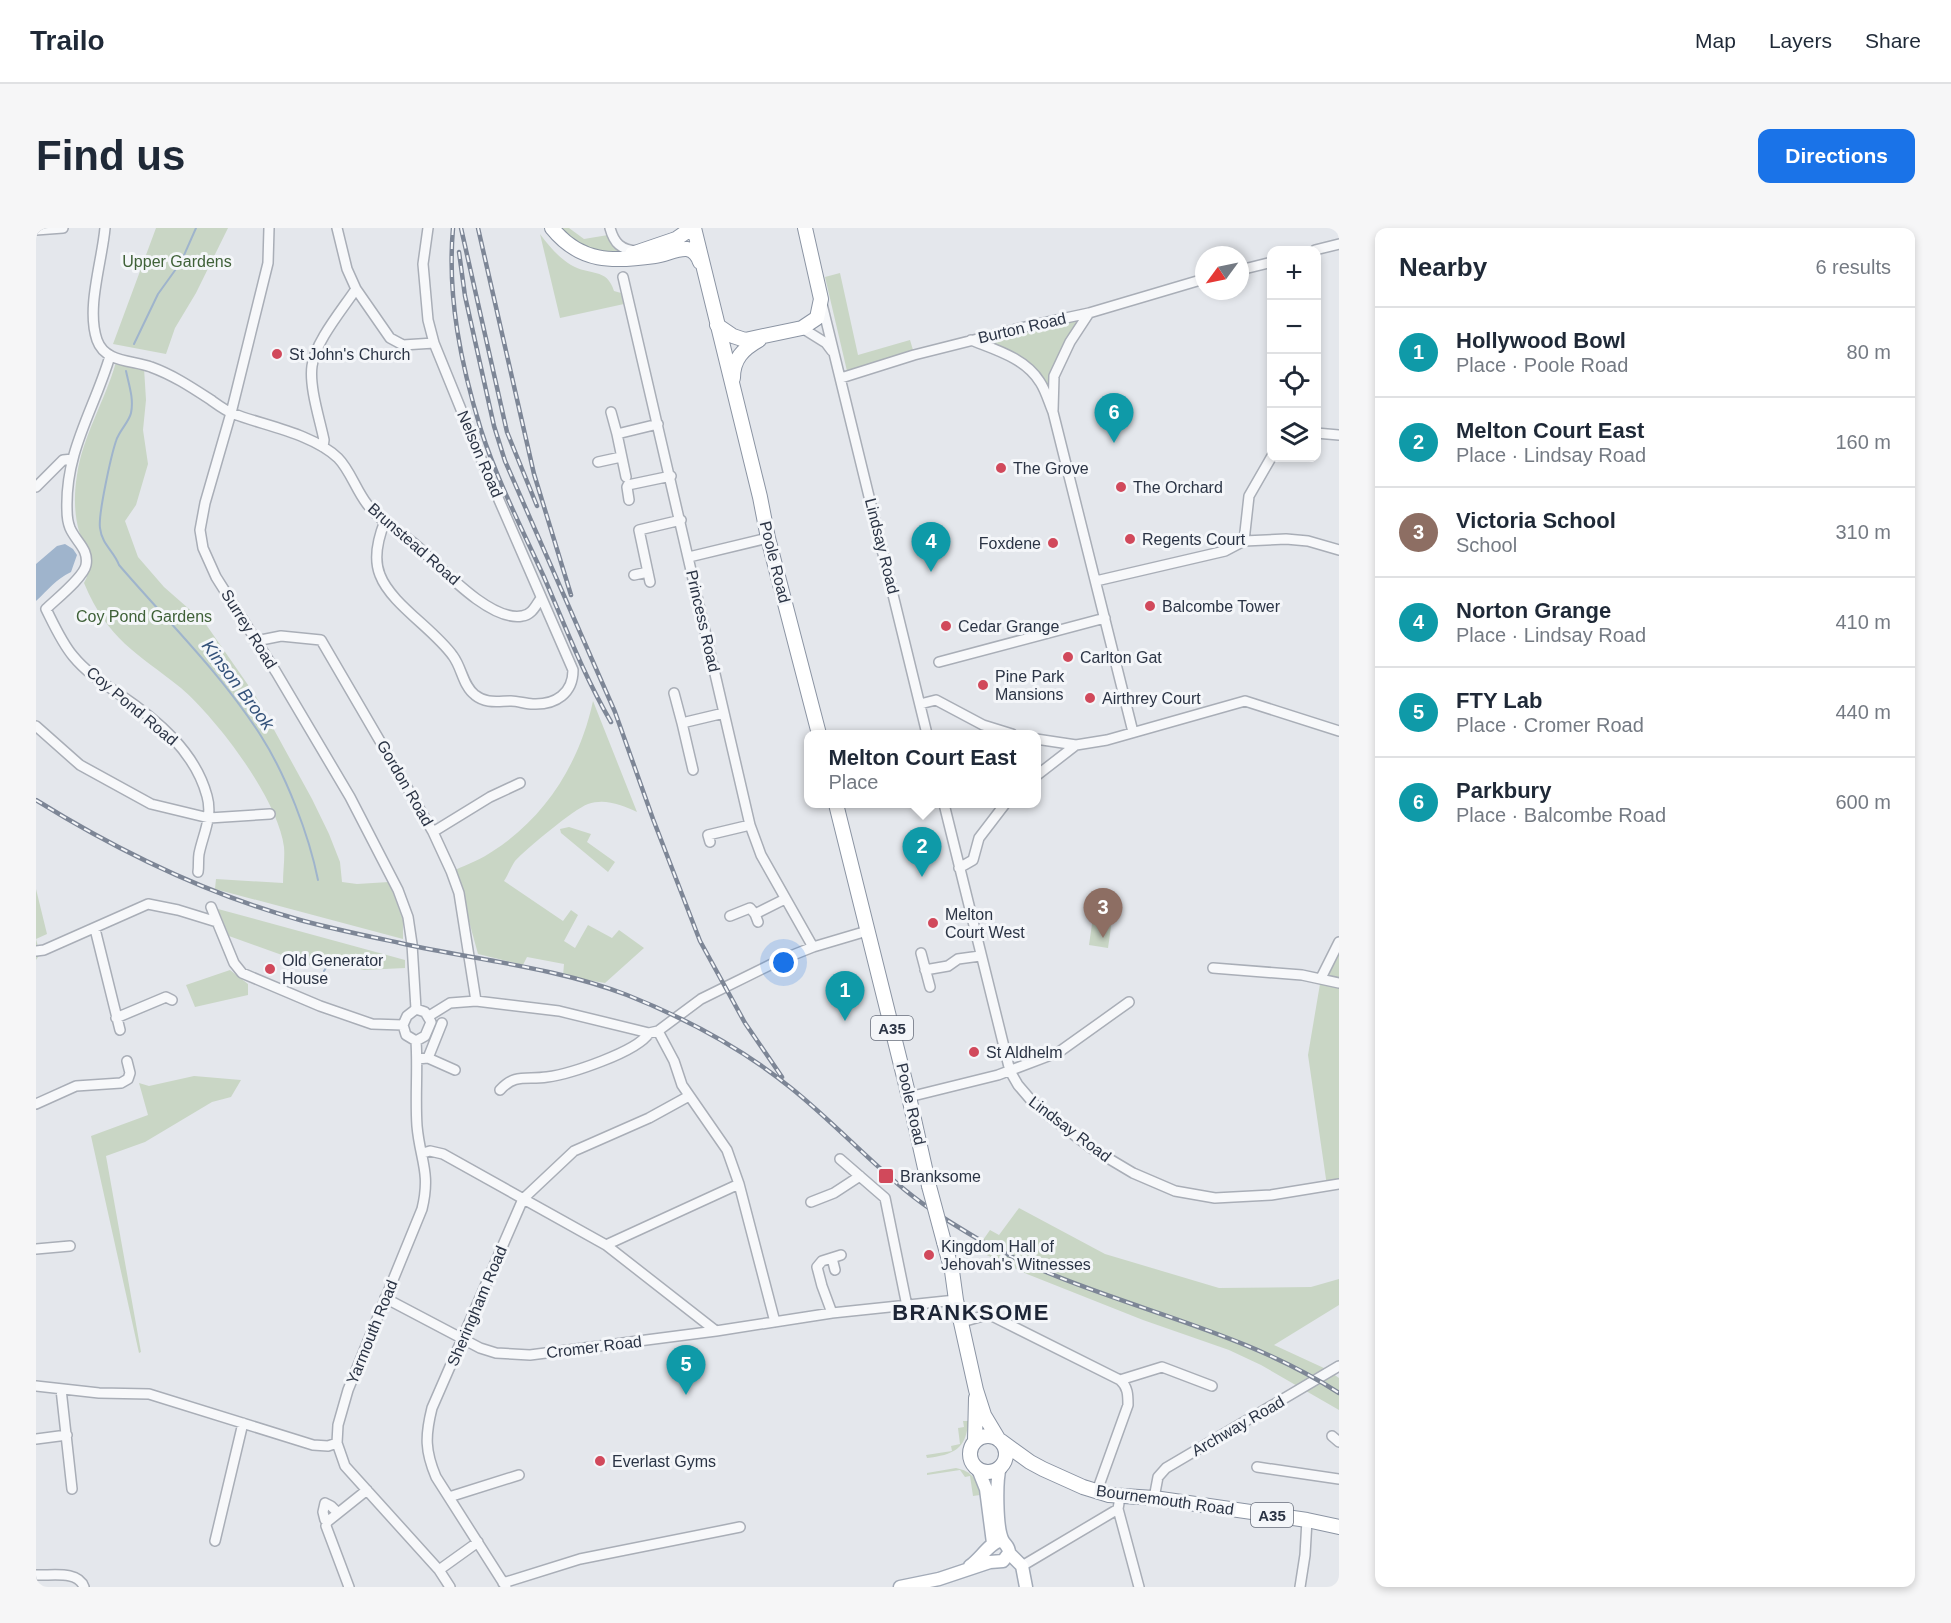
<!DOCTYPE html>
<meta charset="utf-8">
<style>
:root{--surface:#fff;--page:#f6f6f7;--text:#1f2937;--muted:#747a83;--line:#e0e1e3;--accent:#1a73e8}
body{margin:0;font-family:Arial,sans-serif;background:var(--page);color:var(--text)}
.controls{position:absolute;right:18px;top:18px;display:grid;overflow:hidden;border-radius:12px;box-shadow:0 3px 9px #0003}
.controls button{width:54px;height:54px;display:grid;place-items:center;padding:0;border:0;border-bottom:2px solid var(--line);background:var(--surface);color:var(--text);font:30px sans-serif}
.compass{position:absolute;left:1159px;top:18px;width:54px;height:54px;border-radius:50%;background:var(--surface);box-shadow:0 3px 9px #0003;rotate:237deg}
.you{position:absolute;left:748px;top:735px;width:21px;height:21px;margin:-15px;border:4px solid #fff;border-radius:50%;background:#1a73e8;box-shadow:0 0 0 9px #1a73e833}
.badge{display:grid;place-items:center;width:39px;height:39px;border-radius:50%;background:var(--accent);color:#fff;font-size:20px;font-weight:700}
.pin{position:absolute;translate:-50% -50px;filter:drop-shadow(0 2px 3px #0008)}
.pin::after{content:'';position:absolute;top:32px;width:21px;height:18px;background:inherit;clip-path:polygon(0 0,100% 0,50% 100%)}
.popup{position:absolute;left:768px;top:502px;width:237px;height:78px;box-sizing:border-box;display:grid;place-content:center;border-radius:12px;background:var(--surface);filter:drop-shadow(0 2px 4px #0005);font-size:20px;white-space:nowrap;color:var(--muted)}
.popup b{font-size:22px;color:var(--text)}
.popup::after{content:'';position:absolute;left:50%;top:100%;margin-left:-12px;border:12px solid transparent;border-top-color:var(--surface)}
.list{margin:0;padding:0;list-style:none}
h2{display:flex;justify-content:space-between;align-items:center;height:78px;margin:0;padding:0 24px;font-size:26px}
h2 small{font-size:20px;font-weight:400;color:var(--muted)}
.list li{display:grid;grid-template-columns:39px 1fr auto;gap:18px;align-items:center;box-sizing:border-box;height:90px;padding:0 24px;border-top:2px solid var(--line)}
.list b{display:block;font-size:22px;white-space:nowrap}
.list p{margin:0;font-size:20px;white-space:nowrap;color:var(--muted)}
.list em{font-size:20px;font-style:normal;color:var(--muted)}
.icon{flex:none;width:33px;height:33px;fill:none;stroke:currentColor;stroke-width:2;stroke-linecap:round;stroke-linejoin:round}
.map{position:relative;flex:none;width:1303px;height:1359px;overflow:hidden;border-radius:12px}
header{display:flex;align-items:center;gap:36px;box-sizing:border-box;height:84px;padding:0 30px;background:var(--surface);border-bottom:2px solid var(--line)}
header strong{font-size:28px}
nav{display:flex;gap:33px;margin-inline-start:auto;font-size:21px}
.intro{display:flex;align-items:center;justify-content:space-between;box-sizing:border-box;height:144px;padding:0 36px}
h1{margin:0;font-size:42px}
.button{padding:15px 27px;border-radius:12px;background:var(--accent);color:#fff;font-size:21px;font-weight:700}
main{display:flex;gap:36px;padding:0 36px}
aside{flex:1;background:var(--surface);border-radius:12px;box-shadow:0 3px 9px #0003}
.map>svg:first-child{display:block}
</style>
<header>
<strong>Trailo</strong>
<nav><a>Map</a><a>Layers</a><a>Share</a></nav>
</header>
<div class="intro"><h1>Find us</h1><a class="button">Directions</a></div>
<main>
<div class="map">
<svg width="1303" height="1359" viewBox="0 0 1303 1359">
<rect width="100%" height="100%" fill="#e4e7ec"/>
<path fill="#c9d6c5" d="M120,0h72l-32,65 -21,35 -9,26 -53,-10z
M522,0h11l15,11 24,-4 14,16c-30,6 -42,-7 -64,-23z
M504,6c9,12 18,23 31,31 18,11 36,2 43,26l7,2 3,11 -64,14z
M804,45l18,82 52,-15 3,10 -66,21 -22,-94z
M1053,85l-35,63 -2,34 -29,-47 -52,-23z
M80,134l28,6 2,32 -3,30 5,34 -12,41 -11,16 13,36 26,30 41,36 50,72 57,104 17,35 11,28 2,20 15,2 32,-2 14,38v19l-188,-50 1,-10 67,4c0,-12 2,-25 1,-36 -6,-48 -67,-128 -103,-159 -45,-36 -73,-48 -97,-105 11,-20 2,-33 -5,-52 -5,-17 -5,-38 -2,-56 6,-40 28,-74 39,-113z
M557,473l44,111c-15,-7 -32,-14 -49,-8 -14,5 -62,45 -73,57 -4,6 -7,14 -11,20l59,40 8,-11 7,5 -14,26 11,7 13,-23 24,13 7,-8 25,18 -39,35 -42,-7 1,-12 -37,-7 -4,8 -45,-11 -23,-84c13,-6 27,-11 38,-19 53,-34 87,-89 100,-150z
M533,599l22,7 -4,8 28,20 -7,10 -47,-39 -1,-4z
M0,661l11,45 -11,5 4,15 -4,6z
M182,681l187,51v8l-41,2 -40,-11 -3,10 -92,-33z
M1057,689l19,3 -4,28 -19,-3z
M1303,714v242l-12,2 -19,-131 13,-77z
M194,742l18,14v11l-53,12 -9,-22z
M158,848l47,4 -10,17 -19,5 -67,40 -39,14 35,196 -2,1 -48,-217 57,-21 -9,-32 10,3z
M983,980l86,46 114,34 92,-1 28,-8v26l-65,40 52,24 13,9v32l-78,-45 -32,-15 -86,-30 -116,-46 -51,-24 14,-20 9,5z
M927,1193h5c-1,28 -15,34 -41,37l-1,-3 26,-4 -1,-5 9,-2 -2,-16 6,-1z
M920,1240c16,3 22,12 24,27l-7,1 -3,-20 -5,1 -5,-7 -33,5v-2z"/>
<path fill="#9fb4cc" d="M29,316l8,5 4,6 -6,17c-16,8 -22,17 -35,29v-37l21,-18z"/>
<g fill="none" stroke-linecap="round" stroke-linejoin="round">
<path stroke="#9fb4cc" stroke-width="2" d="M98,116l24,-50 23,-32 15,-34
M90,143c3,14 8,28 5,42 -2,9 -12,18 -15,28 -5,15 -18,74 -16,87 2,17 14,23 19,37 48,56 102,108 142,171 25,39 48,99 57,144
M288,743l2,-3"/>
<g stroke="#a9aeb7" stroke-width="12">
<path id="minor" d="M69,0c-3,34 -19,80 -8,112 8,23 36,20 54,27 22,8 40,20 60,33 7,5 15,11 23,14 32,12 79,20 104,44 12,12 18,32 29,46 12,17 33,27 49,41 23,20 73,77 106,71 10,-1 14,-11 19,-18
M233,0l-1,35 -37,150 -26,90 -5,27 3,18 13,29 60,95 74,125 48,93 10,27 4,27 4,65
M301,0l10,41 9,20 34,49 13,7 31,-2
M574,0c4,15 11,22 27,23
M0,2l27,-2
M1279,22l24,-6
M1204,42l32,-8
M587,49l127,548 11,30 52,92
M786,76l105,430
M766,100l24,15 6,8
M935,112c25,10 54,18 69,42 6,9 9,21 13,30l80,320
M74,128c-16,54 -45,95 -43,154 0,6 1,13 3,18 6,14 19,21 16,37 -2,12 -31,35 -40,44 8,16 16,34 27,47 13,16 30,27 46,38 37,25 76,57 88,102 6,21 -4,38 -8,58 -1,6 0,12 -1,18
M805,150l73,-23 119,-30 56,-12 115,-34
M1017,182l1,-34 16,-34 19,-29
M575,184l6,22
M1280,205l23,2
M287,219l1,-7c-4,-20 -15,-53 -12,-74 3,-24 30,-56 44,-77
M562,234l23,-5
M590,249l-9,-43 41,-10
M0,259l27,-27 10,-1
M593,272l-2,-13 1,-2 43,-9
M349,293c-6,15 -12,37 -5,54 11,29 54,54 73,81 9,12 10,30 22,39 11,9 23,6 36,6 7,0 15,3 22,3 23,1 40,-11 40,-34l-91,-209 -48,-118 -6,-23 -5,-56 5,-36
M1208,313l42,-2 22,2 31,9
M653,329l79,-19
M598,347l14,-3
M1060,353l129,-30 19,-10 5,-45 23,-40
M614,354l-11,-52 42,-10
M220,413l25,-5 40,4 112,192 18,39 8,22 17,108
M903,434l166,-44
M638,465l8,30
M884,476l16,-4 47,25 29,9
M0,498l44,39 71,39 58,14 61,-4
M1000,511l40,6 31,-5 138,-39 94,30
M657,542l-11,-47 42,-10
M1000,548l40,-31
M908,576l66,267 8,14 18,21 55,42 42,25 42,18 40,7 56,-3 68,-11
M397,604l57,-35 30,-14
M674,614l-2,-7 42,-10
M923,640l14,-8 6,-22 26,-34
M175,679l23,56 8,10 78,33 52,18 31,1
M719,686l30,-15
M694,688l20,-8 5,6 3,8
M59,701l25,101
M0,723l8,-1 104,-46 30,6 39,12
M885,725l9,34
M1177,740l89,7 37,8
M889,742l23,-4 10,-7 22,-3
M1285,750l18,-36
M380,781l9,3 6,10 -6,14 -9,5 -10,-6 -3,-10 4,-9z
M393,788l21,-13 26,-2 83,10 90,22 9,-2 43,-32 77,-38 35,-14 54,-16
M80,790l50,-21 6,3
M622,803l16,30 8,24 45,65 12,34 36,138
M380,813c2,28 -1,56 1,85 3,34 14,46 5,83l-74,181 -10,35 -1,18 8,23 94,104 11,17
M392,830l14,-35
M381,831l11,-1 27,12
M464,862c15,-17 27,-10 47,-13 23,-3 90,-25 102,-44
M873,869l89,-22 61,-23 70,-50
M0,876l40,-18 45,-3 7,-4 2,-6 -3,-12
M387,925l7,-2 13,3 163,91 110,86
M804,931l45,39 22,108
M775,974l23,-9 26,-17
M570,1017l133,-61
M0,1021l34,-3
M796,1030l3,12
M349,1070l95,50 16,5 34,2 186,-24 116,-18 124,-13
M796,1085l-10,-27 -5,-19 5,-6 19,-6
M926,1094l21,-6h9l128,64c8,7 8,15 8,25l-31,86
M1084,1152l42,-13 50,19
M0,1158l63,7 50,1 164,51 15,1 9,-3
M25,1161l11,100
M1296,1208l7,6
M0,1211l31,-4
M1221,1239l82,12
M413,1269l70,-22
M1084,1269l-2,12 21,78
M1118,1270l4,-21 8,-9 173,-102
M292,1293l-3,-1 -2,-8 2,-9 6,3 7,7
M179,1313l28,-118
M986,1338l96,-57
M403,1342l39,-28
M0,1347c15,1 42,-5 48,12
M467,1355l77,-24 160,-32
M313,1359l-23,-61 1,-4 40,-32
M470,1359l-70,-110c-11,-26 -11,-41 -4,-69l91,-209 51,-48 75,-33 40,-22
M1264,1359l5,-32 2,-35"/>
</g>
<g stroke="#a3abb8" stroke-width="15">
<path id="major" d="M964,1239c-4,13 -4,62 3,74 3,5 6,5 6,12
M942,1241l8,20 7,54
M973,1325l13,13 4,21
M934,1338c10,-7 19,-22 29,-25
M864,1359l39,-8 51,-17 13,-1 6,-8"/>
</g>
<g stroke="#8b94a3" stroke-width="16">
<path id="highway" d="M516,0c28,35 61,34 103,28 10,-1 22,-8 32,-7 7,1 11,7 13,13
M658,0l66,269 8,41 51,196
M596,26l44,-15 16,-11
M681,97l16,11 12,4 57,-12 15,-10 4,-19 -16,-71
M697,150c0,-19 10,-29 26,-38
M800,576l73,293 20,89
M908,1014l8,29 4,29 20,90 8,25 15,25
M934 1226a18 18 0 1 1 36 0a18 18 0 1 1-36 0Z
M939,1213l1,-43
M965,1213l29,21 13,7 40,18 26,8 45,3 153,22 32,7"/>
</g>
<use href="#minor" stroke="#f7f8fa" stroke-width="9"/>
<use href="#major" stroke="#fff" stroke-width="12"/>
<use href="#highway" stroke="#fff" stroke-width="14"/>
<g stroke="#7d8696" stroke-width="4.5">
<path id="rail" d="M417,0c-6,69 8,137 28,202 16,50 41,99 63,147 21,49 40,99 67,145
M425,0l46,204 30,74
M442,0l56,246 37,121
M423,24l6,44 29,130 11,35 110,251 38,107 47,122 45,82 37,54
M0,572c82,51 171,94 264,120 33,9 67,16 100,23 75,17 155,24 227,52 58,23 116,54 164,93 40,32 75,70 114,102 23,19 48,34 73,49 114,65 250,82 361,154"/>
</g>
<use href="#rail" stroke="#f4f6f9" stroke-width="2" stroke-dasharray="7" stroke-linecap="butt"/>
<g stroke="#8b94a3" stroke-width="16" stroke-linecap="butt">
<path id="highway-bridge" d="M893,958l15,56"/>
</g>
<use href="#highway-bridge" stroke="#fff" stroke-width="14"/>
</g>
<g fill="#d1495b" stroke="#f4f6f9" stroke-width="2">
<circle cx="241" cy="126" r="6"/>
<circle cx="965" cy="240" r="6"/>
<circle cx="1085" cy="259" r="6"/>
<circle cx="1094" cy="311" r="6"/>
<circle cx="1017" cy="315" r="6"/>
<circle cx="1114" cy="378" r="6"/>
<circle cx="910" cy="398" r="6"/>
<circle cx="1032" cy="429" r="6"/>
<circle cx="947" cy="457" r="6"/>
<circle cx="1054" cy="470" r="6"/>
<circle cx="897" cy="695" r="6"/>
<circle cx="234" cy="741" r="6"/>
<circle cx="938" cy="824" r="6"/>
<rect x="842" y="940" width="16" height="16" rx="3"/>
<circle cx="893" cy="1027" r="6"/>
<circle cx="564" cy="1233" r="6"/>
</g>
<g text-anchor="middle" dominant-baseline="central" stroke-width="6" stroke-linejoin="round" paint-order="stroke">
<g fill="#f4f6f9" stroke="#676e7b" stroke-width="1.5">
<rect x="835" y="788" width="42" height="24" rx="4.5"/>
<rect x="1215" y="1275" width="42" height="24" rx="4.5"/>
</g>
<g font-size="15" font-weight="bold" fill="#2b3445">
<text x="856" y="800">A35</text>
<text x="1236" y="1287">A35</text>
</g>
<g font-size="16" fill="#3f6138" stroke="#f4f6f9">
<text x="141" y="33">Upper Gardens</text>
<text x="108" y="388">Coy Pond Gardens</text>
</g>
<g font-size="16" fill="#2b3445" stroke="#f4f6f9">
<text transform="translate(986 100) rotate(-13)">Burton Road</text>
<text transform="translate(444 226) rotate(67)">Nelson Road</text>
<text transform="translate(378 316) rotate(41)">Brunstead Road</text>
<text transform="translate(846 318) rotate(76)">Lindsay Road</text>
<text transform="translate(739 334) rotate(76)">Poole Road</text>
<text transform="translate(667 393) rotate(77)">Princess Road</text>
<text transform="translate(213 401) rotate(58)">Surrey Road</text>
<text transform="translate(96 478) rotate(40)">Coy Pond Road</text>
<text transform="translate(369 555) rotate(60)">Gordon Road</text>
<text transform="translate(875 876) rotate(77)">Poole Road</text>
<text transform="translate(1034 901) rotate(37)">Lindsay Road</text>
<text transform="translate(441 1078) rotate(-67)">Sheringham Road</text>
<text transform="translate(336 1104) rotate(-68)">Yarmouth Road</text>
<text transform="translate(558 1119) rotate(-7)">Cromer Road</text>
<text transform="translate(1202 1198) rotate(-30)">Archway Road</text>
<text transform="translate(1129 1272) rotate(8)">Bournemouth Road</text>
</g>
<g font-size="16" fill="#2b3445" stroke="#f4f6f9" text-anchor="start">
<text x="253" y="126">St John's Church</text>
<text x="977" y="240">The Grove</text>
<text x="1097" y="259">The Orchard</text>
<text x="1106" y="311">Regents Court</text>
<text x="1005" y="315" text-anchor="end">Foxdene</text>
<text x="1126" y="378">Balcombe Tower</text>
<text x="922" y="398">Cedar Grange</text>
<text x="1044" y="429">Carlton Gat</text>
<text x="959" y="448">Pine Park<tspan x="959" dy="18">Mansions</tspan></text>
<text x="1066" y="470">Airthrey Court</text>
<text x="909" y="686">Melton<tspan x="909" dy="18">Court West</tspan></text>
<text x="246" y="732">Old Generator<tspan x="246" dy="18">House</tspan></text>
<text x="950" y="824">St Aldhelm</text>
<text x="864" y="948">Branksome</text>
<text x="905" y="1018">Kingdom Hall of<tspan x="905" dy="18">Jehovah's Witnesses</tspan></text>
<text x="576" y="1233">Everlast Gyms</text>
</g>
<g font-size="18" font-style="italic" fill="#34527a" stroke="#f4f6f9">
<text transform="translate(202 457) rotate(53)">Kinson Brook</text>
</g>
<g font-size="22" font-weight="bold" letter-spacing="1.5" fill="#1d2536" stroke="#f4f6f9">
<text x="935" y="1084">BRANKSOME</text>
</g>
</g>
</svg>
<div class="controls">
<button>+</button>
<button>−</button>
<button><svg class="icon" aria-label="locate" viewBox="0 0 24 24"><circle cx="12" cy="12" r="6"/><path d="M12 2v4M12 18v4M2 12h4M18 12h4"/></svg></button>
<button><svg class="icon" aria-label="layers" viewBox="0 0 24 24"><path d="M12 4l9 5-9 5-9-5zM3 14l9 5 9-5"/></svg></button>
</div>
<svg class="compass" viewBox="-18 -18 36 36"><path d="M0-13l5 13h-10z" fill="#e53935"/><path d="M0 13l5-13h-10z" fill="#747a83"/></svg>
<div class="you"></div>
<div class="pin badge" style="left:809px;top:793px;background:#0f9aa8">1</div>
<div class="pin badge" style="left:886px;top:649px;background:#0f9aa8">2</div>
<div class="popup"><b>Melton Court East</b>Place</div>
<div class="pin badge" style="left:1067px;top:710px;background:#8d6e63">3</div>
<div class="pin badge" style="left:895px;top:344px;background:#0f9aa8">4</div>
<div class="pin badge" style="left:650px;top:1167px;background:#0f9aa8">5</div>
<div class="pin badge" style="left:1078px;top:215px;background:#0f9aa8">6</div>
</div>
<aside>
<h2>Nearby<small>6 results</small></h2>
<ul class="list">
<li><span class="badge" style="background:#0f9aa8">1</span><div><b>Hollywood Bowl</b><p>Place · Poole Road</p></div><em>80 m</em></li>
<li><span class="badge" style="background:#0f9aa8">2</span><div><b>Melton Court East</b><p>Place · Lindsay Road</p></div><em>160 m</em></li>
<li><span class="badge" style="background:#8d6e63">3</span><div><b>Victoria School</b><p>School</p></div><em>310 m</em></li>
<li><span class="badge" style="background:#0f9aa8">4</span><div><b>Norton Grange</b><p>Place · Lindsay Road</p></div><em>410 m</em></li>
<li><span class="badge" style="background:#0f9aa8">5</span><div><b>FTY Lab</b><p>Place · Cromer Road</p></div><em>440 m</em></li>
<li><span class="badge" style="background:#0f9aa8">6</span><div><b>Parkbury</b><p>Place · Balcombe Road</p></div><em>600 m</em></li>
</ul>
</aside>
</main>
